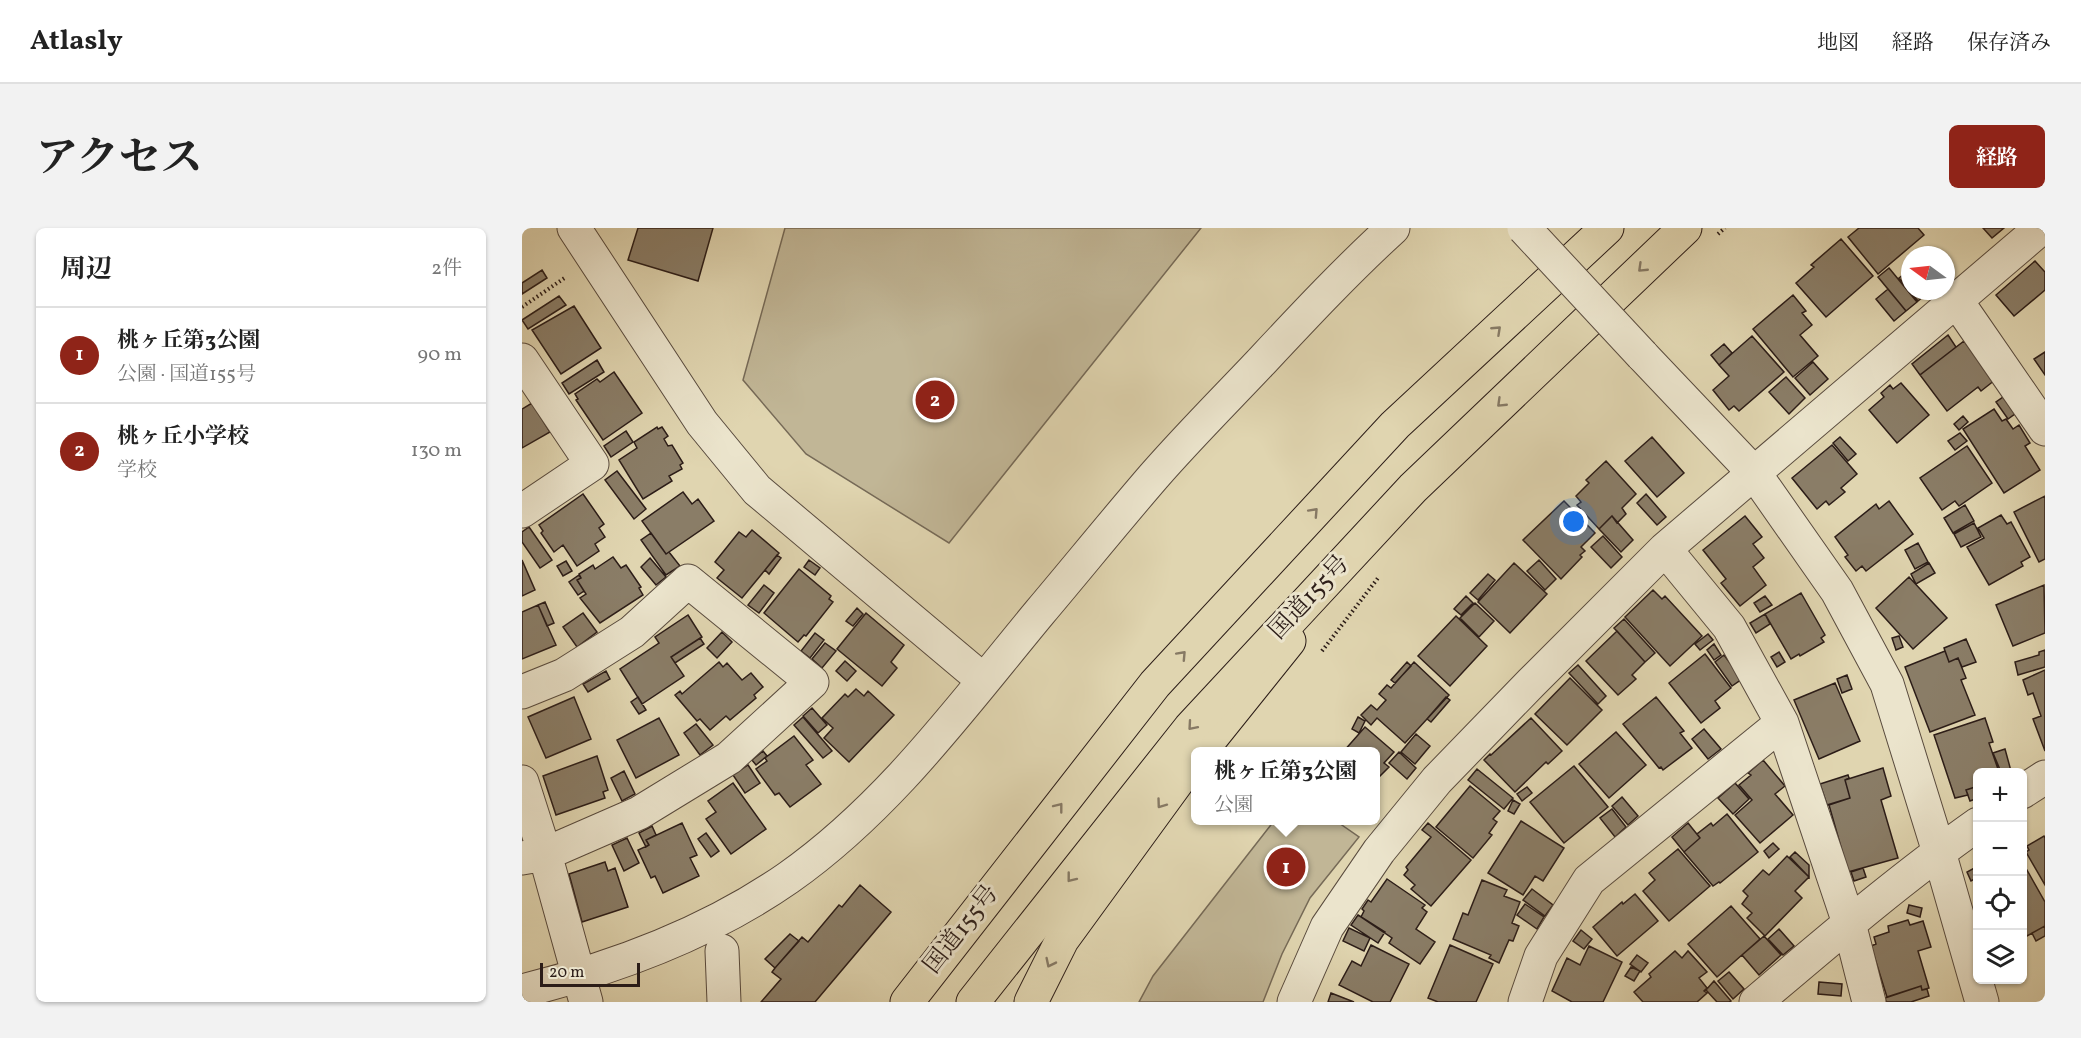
<!DOCTYPE html>
<html lang="ja">
<meta charset="utf-8">
<style>
:root{--surface:#fff;--page:#f2f2f2;--text:#222;--muted:#767676;--line:#e0e0e0;--accent:#8f2418}
body{margin:0;font-family:Vollkorn,"Noto Serif JP",serif;background:var(--page);color:var(--text)}
.controls{position:absolute;right:18px;bottom:18px;display:grid;overflow:hidden;border-radius:9px;box-shadow:0 2px 4px #0004}
.controls button{width:54px;height:54px;display:grid;place-items:center;padding:0;border:0;border-bottom:2px solid var(--line);background:var(--surface);color:var(--text);font:30px sans-serif}
.compass{position:absolute;left:1379px;top:18px;width:54px;height:54px;border-radius:50%;background:var(--surface);box-shadow:0 2px 4px #0004;rotate:285deg}
.scale{position:absolute;left:18px;bottom:15px;width:100px;box-sizing:border-box;padding-left:6px;border:3px solid #2c1d18;border-top:0;font-size:16px;line-height:21px;white-space:nowrap;color:#2c1d18;-webkit-text-stroke:4px #ebe4cc;paint-order:stroke}
.you{position:absolute;left:1052px;top:294px;width:21px;height:21px;margin:-15px;border:4px solid #fff;border-radius:50%;background:#1a73e8;box-shadow:0 0 0 9px #1a73e833}
.badge{display:grid;place-items:center;width:39px;height:39px;border-radius:50%;background:var(--accent);color:#fff;font-size:20px;font-weight:700}
.pin{position:absolute;translate:-50% -50%;border:3px solid #fff;box-shadow:0 2px 6px #0006}
.popup{position:absolute;left:669px;top:519px;width:189px;height:78px;box-sizing:border-box;display:grid;place-content:center;border-radius:9px;background:var(--surface);filter:drop-shadow(0 2px 4px #0005);font-size:20px;white-space:nowrap;color:var(--muted)}
.popup b{font-size:22px;color:var(--text)}
.popup::after{content:'';position:absolute;left:50%;top:100%;margin-left:-12px;border:12px solid transparent;border-top-color:var(--surface)}
.list{margin:0;padding:0;list-style:none}
h2{display:flex;justify-content:space-between;align-items:center;height:78px;margin:0;padding:0 24px;font-size:26px}
h2 small{font-size:20px;font-weight:400;color:var(--muted)}
.list li{display:grid;grid-template-columns:39px 1fr auto;gap:18px;align-items:center;box-sizing:border-box;height:96px;padding:0 24px;border-top:2px solid var(--line)}
.list b{display:block;font-size:22px;white-space:nowrap}
.list p{margin:0;font-size:20px;white-space:nowrap;color:var(--muted)}
.list em{font-size:20px;font-style:normal;color:var(--muted)}
.icon{flex:none;width:33px;height:33px;fill:none;stroke:currentColor;stroke-width:2;stroke-linecap:round;stroke-linejoin:round}
.map{position:relative;flex:none;width:1523px;height:774px;overflow:hidden;border-radius:9px}
header{display:flex;align-items:center;gap:36px;box-sizing:border-box;height:84px;padding:0 30px;background:var(--surface);border-bottom:2px solid var(--line)}
header strong{font-size:28px}
nav{display:flex;gap:33px;margin-inline-start:auto;font-size:21px}
.intro{display:flex;align-items:center;justify-content:space-between;box-sizing:border-box;height:144px;padding:0 36px}
h1{margin:0;font-size:42px}
.button{padding:15px 27px;border-radius:9px;background:var(--accent);color:#fff;font-size:21px;font-weight:700}
main{display:flex;gap:36px;padding:0 36px}
aside{flex:1;background:var(--surface);border-radius:9px;box-shadow:0 2px 4px #0004}
.map>svg:first-child{display:block}
</style>
<header>
<strong>Atlasly</strong>
<nav><a>地図</a><a>経路</a><a>保存済み</a></nav>
</header>
<div class="intro"><h1>アクセス</h1><a class="button">経路</a></div>
<main>
<aside>
<h2>周辺<small>2件</small></h2>
<ul class="list">
<li><span class="badge">1</span><div><b>桃ヶ丘第3公園</b><p>公園 · 国道155号</p></div><em>90 m</em></li>
<li><span class="badge">2</span><div><b>桃ヶ丘小学校</b><p>学校</p></div><em>130 m</em></li>
</ul>
</aside>
<div class="map">
<svg width="1523" height="774" viewBox="0 0 1523 774">
<rect width="100%" height="100%" fill="#e0d5b0"/>
<filter id="stains"><feTurbulence type="fractalNoise" baseFrequency=".00333" numOctaves="4"/><feColorMatrix values="0 0 0 0 .2 0 0 0 0 .09 0 0 0 0 .02 0 0 0 .5 -.17"/></filter>
<radialGradient id="worn" r=".72"><stop offset=".6" stop-color="#630" stop-opacity="0"/><stop offset="1" stop-color="#630" stop-opacity=".3"/></radialGradient>
<path fill="#c1b696" stroke="#766a57" stroke-width="1.5" d="M263,0h416l-252,315 -143,-89 -63,-74z
M752,593h62l23,16 -49,61 -28,56 -19,48h-124l14,-26z"/>
<path fill="#8a7d67" stroke="#2c1d18" stroke-width="1.5" d="M116,0h75l-15,53 -70,-21z
M1337,0h59l6,7 -46,39 -30,-37z
M1461,0h21l-12,10z
M1319,11l32,37 -47,41 -30,-34 18,-16 -3,-2z
M1513,33l10,11v18l-31,26 -18,-21z
M1367,40l28,34 -11,9 -28,-34z
M1388,41v22h20l-12,10 -19,-23z
M20,42l5,8 -25,16v-11z
M1366,61l18,22 -12,10 -18,-22z
M1271,67l13,16 -4,2 10,12 -12,10 18,21 -25,21 -40,-48z
M37,68l7,9 -38,24 -6,-9z
M52,78l27,42 -40,26 -29,-44z
M1426,107l8,12 -36,28 -8,-11z
M1230,108l32,36 -45,39 -5,-5 -5,4 -16,-20 16,-14 -10,-11z
M1442,113l31,39 -14,11 -3,-4 -31,24 -27,-36z
M1202,116l8,9 -13,12 -8,-10z
M1523,124v23l-11,-16z
M75,132l7,12 -35,22 -7,-11z
M1291,134l15,17 -18,16 -15,-17z
M92,144l28,41 -39,27 -27,-40 2,-1 -3,-5 22,-15 3,3z
M1264,149l19,21 -16,16 -20,-22z
M1379,155l28,32 -32,28 -28,-33 15,-13 -3,-4 9,-8 3,4z
M1484,167l13,16 -11,8 -12,-17z
M10,175l18,29 -28,16v-39z
M1472,181l8,12 4,-2 7,10 6,-4 11,18 -5,3 15,24 -36,23 -41,-64z
M1441,188l5,6 -9,8 -5,-6z
M135,199l1,2 4,-2 6,9 -4,3 4,7 4,-1 11,18 -3,2 2,4 -13,7 3,5 -29,18 -24,-39 18,-12 -3,-6z
M104,203l7,11 -22,15 -7,-11z
M1438,205l7,8 -12,9 -7,-9z
M1130,209l32,36 -27,24 -32,-36z
M1318,209l16,17 -8,7 -15,-18z
M1310,217l25,29 -16,14 4,4 -16,13 -3,-4 -9,8 -25,-31z
M1445,218l25,37 -33,23 -4,-5 -13,9 -22,-32z
M1084,233l30,33 -14,14 4,6 -9,9 -5,-7 -13,13 -22,-24 4,-3 -5,-6 13,-13 -3,-3z
M95,243l29,38 -12,10 -29,-39z
M161,264l9,12 6,-5 16,22 -48,33 -24,-33z
M61,266l21,30 -5,4 6,9 -10,7 4,7 -22,15 -14,-21 -9,7 -13,-19 2,-2 -4,-6z
M1124,266l20,23 -9,8 -20,-22z
M1523,268v63l-6,3 -25,-50z
M1042,273l31,32 -14,14 4,4 -5,4 2,2 -21,22 -38,-39z
M1367,273l24,33 -47,37 -4,-5 -6,5 -11,-14 3,-2 -13,-18 41,-33 3,5z
M1443,277l9,16 -21,12 -9,-15z
M1479,287l6,9 4,-2 19,35 -9,5 2,4 -34,19 -22,-38 17,-9 -6,-10z
M1090,288l21,24 -12,12 -22,-23z
M1223,288l17,21 -9,7 11,14 -11,9 13,18 -26,21 -19,-23 5,-4 -23,-29z
M1452,295l7,14 -20,10 -7,-13z
M7,299l23,33 -12,8 -18,-26v-10z
M230,302l27,23 -37,45 -25,-20 7,-8 -9,-8 24,-30 7,5z
M129,305l15,21 3,-2 11,14 -14,9 -25,-35z
M1081,308l19,21 -11,11 -20,-21z
M1396,315l10,19 -13,7 -10,-19z
M255,327l4,3 -12,16 -4,-4z
M91,329l8,11 5,-3 15,22 -2,1 4,7 -43,28 -20,-25 6,-4 -9,-14 4,-2 -2,-4 14,-9 2,4z
M128,330l16,19 -10,8 -15,-18z
M0,332l13,30 -13,6z
M287,332l11,8 -5,7 -11,-8z
M1017,332l17,19 -11,11 -18,-19z
M44,333l6,10 -9,5 -6,-10z
M992,335l33,31 -37,39 -32,-31z
M1407,335l6,10 -19,11 -5,-10z
M277,341l32,27 -2,3 4,3 -27,34 -2,-1 -6,7 -34,-29z
M966,346l7,6 -17,20 -8,-7z
M57,347l2,3 -4,2 7,11 -6,4 -9,-13z
M1387,349l38,41 -34,31 -37,-41z
M242,357l10,8 -15,20 -11,-8z
M1522,357l1,48 -32,13 -17,-41z
M1131,362l9,9 3,-3 37,40 -32,30 -45,-49z
M1279,365l24,42 -4,3 3,4 -24,14 -1,-2 -8,5 -26,-45z
M944,368l7,7 -12,12 -7,-6z
M1243,368l7,9 -12,7 -6,-9z
M23,374l9,21 -7,3 -9,-21z
M953,375l19,18 -15,16 -19,-19z
M16,377l18,40 -34,14v-47z
M335,380l6,6 -10,12 -7,-5z
M61,385l14,19 -20,15 -14,-20z
M344,385l38,32 -13,17 6,6 -15,18 -45,-37z
M1243,386l5,10 -14,9 -6,-10z
M166,387l14,22 -31,20 13,19 -42,28 -22,-35 39,-26 -4,-6z
M934,388l31,30 -37,40 -32,-30z
M1102,391l31,34 -10,9 -31,-34z
M1095,403l28,31 -13,13 4,4 -18,16 -32,-34z
M200,404l10,10 -15,16 -10,-10z
M293,405l9,7 -14,18 -9,-7z
M1186,406l5,6 -13,10 -5,-6z
M1377,408l4,11 -7,3 -4,-12z
M178,410l4,6 -29,19 -4,-6z
M1444,411l10,23 -14,5 -4,-9 -9,4 -5,-14z
M303,415l11,8 -14,17 -10,-9z
M1192,416l7,11 -7,5 -7,-10z
M1523,422v17l-27,8 -3,-13 24,-7v-3z
M1423,423l4,11 9,-4 8,20 -5,2 14,35 -45,17 -25,-65z
M1257,424l6,10 -8,5 -6,-10z
M1183,426l26,34 -16,13 5,7 -19,15 -32,-40z
M1202,427l18,24 -10,7 -17,-24z
M323,433l11,10 -9,10 -11,-10z
M197,434l4,5 4,-4 15,17 9,-7 12,14 -9,8 2,3 -26,22 -4,-4 -16,14 -10,-11 -3,2 -22,-26 5,-4 2,3z
M885,434l4,4 -16,17 -4,-3z
M892,434l35,33 -44,48 -28,-25 -6,7 -10,-10 10,-10 6,5 9,-10 -7,-6 8,-9 4,3z
M1056,437l28,31 -8,8 -29,-31z
M1523,442v81l-12,-32 8,-3 -8,-23 -5,2 -5,-15z
M84,443l4,8 -22,13 -5,-8z
M1325,447l5,14 -10,4 -5,-14z
M1048,450l32,32 -35,35 -32,-31z
M1313,455l25,58 -41,18 -25,-59z
M334,461l8,7 4,-5 26,24 -45,47 -25,-24 9,-10 -11,-10 23,-24 3,3z
M52,469l17,42 -45,19 -18,-41z
M116,469l8,13 -7,4 -8,-12z
M924,469l4,3 -19,22 -4,-3z
M1134,469l28,34 -4,2 12,15 -29,22 -2,-3 -2,1 -36,-44z
M290,480l15,17 -9,8 -15,-17z
M281,489l29,34 -9,7 -29,-33z
M836,489l7,4 -6,12 -7,-4z
M137,490l20,37 -43,23 -19,-38z
M1009,490l31,33 -14,13 -2,-2 -31,30 -31,-32 6,-6 1,1z
M1463,490l8,24 -4,1 10,29h-21v14l-12,4 2,5 -13,3 -21,-63z
M174,496l17,21 -13,10 -16,-22z
M843,499l29,25 -10,11 5,4 -13,13v-28h-33z
M1182,501l17,20 -13,10 -16,-20z
M1094,504l30,33 -37,33 -30,-34z
M894,506l14,12 -15,18 -14,-12z
M272,508l19,24 -7,5 15,19 -31,23 -11,-14 -4,2 -19,-26 11,-8 -2,-3z
M1483,521l6,22 -10,1 -8,-19z
M241,523l4,5 -11,9 -4,-5z
M877,524l17,16 -9,11 -18,-16z
M75,528l11,34 -5,2 2,6 -49,17 -13,-39z
M1241,532l22,26 -10,8 18,21 -33,28 -25,-28 17,-15 -13,-15 12,-10 -3,-2z
M226,537l12,18 -15,10 -12,-18z
M1052,538l34,41 -44,36 -34,-41z
M1361,540l8,28 -10,4 17,58 -50,14 -19,-67 21,-7 -5,-18z
M955,541l36,29 -9,11 -36,-29z
M102,543l11,23 -13,7 -11,-23z
M1326,547l1,3 -4,2 5,18 -23,7 -7,-21z
M211,555l33,46 -35,25 -25,-35 10,-7 -8,-11z
M1213,555l14,16 -16,15 -15,-16z
M948,558l30,25 -7,8 4,3 -8,11 3,2 -19,23 -37,-31z
M1456,558v12l-8,3 -4,-11z
M1005,559l5,6 -10,8 -5,-7z
M1100,569l16,19 -10,9 -16,-19z
M991,572l7,4 -6,10 -6,-3z
M1090,581l14,18 -11,10 -15,-19z
M1205,586l31,38 -38,31 -1,-1 -6,4 -29,-34 16,-14 -3,-4 14,-11 2,3z
M999,593l43,27 -21,33 -8,-5 -12,19 -35,-22z
M160,595l15,32 -7,3 9,18 -36,17 -8,-17 -4,2 -13,-28 11,-5 -3,-5z
M906,595l43,37 -40,46 -20,-17 4,-4 -11,-10 4,-5 -2,-3 25,-30 -9,-7z
M1166,595l12,15 -16,14 -12,-15z
M130,598l4,9 -10,5 3,5 -3,2 -7,-14z
M184,605l13,18 -8,6 -13,-18z
M1522,608l1,2v47l-19,-33 3,-2 -2,-4z
M105,610l12,25 -15,8 -12,-26z
M1251,615l6,6 -10,9 -5,-7z
M1156,621l32,37 -41,35 -26,-30 12,-11 -6,-7z
M1273,624l14,13v12l-19,-20z
M1265,628l22,21 -14,14 7,7 -37,38 -18,-18 5,-5 -10,-9 6,-8 -5,-5 20,-21 6,5z
M83,634l3,9 7,-3 13,39 -46,15 -13,-48z
M1501,635l22,39v24l-18,10 -5,-8z
M1456,638v11l-7,4 -4,-9z
M1341,640l3,9 -12,4 -3,-9z
M865,651l38,26 -3,3 5,4 -11,17 19,13 -15,22 -31,-21 3,-5 -31,-21 3,-6 -2,-2 6,-9 3,2z
M960,652l25,10 -3,6 16,6 -8,21 7,3 -6,15 -4,-1 -10,23 -10,-5 2,-3 -38,-16 10,-26 5,2z
M338,657l31,27 -76,90h-54l20,-23 -9,-7 3,-4 27,-31 6,5 31,-37 3,2z
M1010,661l21,16 -8,11 -22,-16z
M1113,666l23,27 -41,35 -24,-29 29,-25 1,2z
M1003,676l19,13 -7,12 -20,-14z
M1387,677l13,3 -2,9 -13,-4z
M1209,678l29,33 -43,38 -29,-33z
M836,687l27,17 -7,11 -27,-18z
M1386,692l2,5 13,-4 8,26 -13,4 11,37 -7,2 -1,-4 -34,11 -16,-51 5,-2 -2,-7 15,-5 -1,-6z
M1523,698v10l-9,5 -4,-8z
M827,700l21,10 -6,13 -21,-10z
M1257,701l15,17 -11,9 -15,-16z
M1059,702l11,9 -8,10 -11,-8z
M268,706l9,7 -24,27 -10,-9z
M1242,708l17,19 -22,20 -17,-20z
M849,717l38,19 -19,38h-17l-34,-17 13,-24 9,5z
M928,717l43,19 -17,38h-38l-10,-4z
M1067,718l33,16 -19,40h-31l-20,-11 15,-33 13,7z
M1153,723l7,7 6,-7 19,21 -8,6 8,10 -3,3 3,2 -10,9h-54l-9,-10 17,-15 -2,-3z
M1115,727l11,8 -7,9 -11,-8z
M1109,739l9,4 -6,10 -9,-5z
M1207,744l15,17 -11,10 -15,-18z
M1192,753l17,20 -2,1h-12l-11,-12z
M1297,754l23,2 -1,12 -23,-2z
M1399,758l1,4 5,-1 2,7 -18,6h-25l-1,-4z
M809,765l23,9h-26z"/>
<g fill="none" stroke-linecap="round" stroke-linejoin="round">
<g stroke="#594b3e" stroke-width="35">
<path id="minor" d="M52,0l128,195 55,67 226,190
M1434,72l89,129
M1120,127l113,119 82,117 50,93 52,168 43,150
M0,132l70,104 -70,47
M1143,321l64,78 53,96 67,200 20,79
M0,464l42,-17 68,-43 56,-51 124,101 -83,76 -90,55 -94,41 -23,4
M0,554l23,72 41,148
M1500,564l23,-15
M200,723l2,51
M0,763c93,-23 187,-58 266,-113 101,-71 174,-172 252,-266 38,-45 76,-92 114,-136 34,-39 71,-76 106,-113 44,-47 86,-92 133,-135
M772,774l33,-75 52,-76 58,-71 94,-97 134,-134 376,-321
M1003,774l16,-46 48,-76 193,-157
M1234,774c72,-61 144,-123 222,-178"/>
</g>
<g stroke="#2c1d18" stroke-width="35">
<path id="major" d="M678,524l89,-111
M509,774l31,-62 134,-184"/>
</g>
<g stroke="#2c1d18" stroke-width="35">
<path id="highway" d="M385,774l248,-318 240,-259 212,-197
M451,774l217,-274 223,-240 272,-260"/>
</g>
<path stroke="#2c1d18" stroke-width="4" stroke-dasharray="1.5 3" stroke-linecap="butt" d="M1196,6l7,-6
M0,79l44,-30
M800,423l56,-73"/>
<use href="#minor" stroke="#ebe4cc" stroke-width="33"/>
<use href="#major" stroke="#e0d5b0" stroke-width="33"/>
<use href="#highway" stroke="#e0d5b0" stroke-width="33"/>
<g stroke="#594b3e" stroke-width="35" stroke-linecap="butt">
<path id="minor-bridge" d="M1002,0l118,127"/>
</g>
<use href="#minor-bridge" stroke="#ebe4cc" stroke-width="33"/>
</g>
<defs><path id="oneway-chevron" d="M-2-3.5L2.5 0L-2 3.5" fill="none" stroke-width="1.6" stroke-linecap="round" stroke-linejoin="round" transform="scale(1.5)"/></defs>
<g stroke="#867964">
<use href="#oneway-chevron" transform="translate(1120 40) rotate(136)"/>
<use href="#oneway-chevron" transform="translate(975 102) rotate(-43)"/>
<use href="#oneway-chevron" transform="translate(979 175) rotate(136)"/>
<use href="#oneway-chevron" transform="translate(792 284) rotate(-47)"/>
<use href="#oneway-chevron" transform="translate(660 427) rotate(-47)"/>
<use href="#oneway-chevron" transform="translate(670 498) rotate(131)"/>
<use href="#oneway-chevron" transform="translate(639 576) rotate(126)"/>
<use href="#oneway-chevron" transform="translate(537 579) rotate(-52)"/>
<use href="#oneway-chevron" transform="translate(549 650) rotate(128)"/>
<use href="#oneway-chevron" transform="translate(528 735) rotate(116)"/>
</g>
<g text-anchor="middle" dominant-baseline="central" stroke-width="6" stroke-linejoin="round" paint-order="stroke">
<g font-size="24" fill="#2c1d18" stroke="#ebe4cc">
<text transform="translate(788 370) rotate(-47)">国道155号</text>
<text transform="translate(440 702) rotate(-52)">国道155号</text>
</g>
</g>
<rect width="100%" height="100%" filter="url(#stains)"/>
<rect width="100%" height="100%" fill="url(#worn)"/>
</svg>
<div class="controls">
<button>+</button>
<button>−</button>
<button><svg class="icon" aria-label="locate" viewBox="0 0 24 24"><circle cx="12" cy="12" r="6"/><path d="M12 2v4M12 18v4M2 12h4M18 12h4"/></svg></button>
<button><svg class="icon" aria-label="layers" viewBox="0 0 24 24"><path d="M12 4l9 5-9 5-9-5zM3 14l9 5 9-5"/></svg></button>
</div>
<svg class="compass" viewBox="-18 -18 36 36"><path d="M0-13l5 13h-10z" fill="#e53935"/><path d="M0 13l5-13h-10z" fill="#767676"/></svg>
<div class="scale">20 m</div>
<div class="you"></div>
<div class="pin badge" style="left:764px;top:639px">1</div>
<div class="popup"><b>桃ヶ丘第3公園</b>公園</div>
<div class="pin badge" style="left:413px;top:172px">2</div>
</div>
</main>
